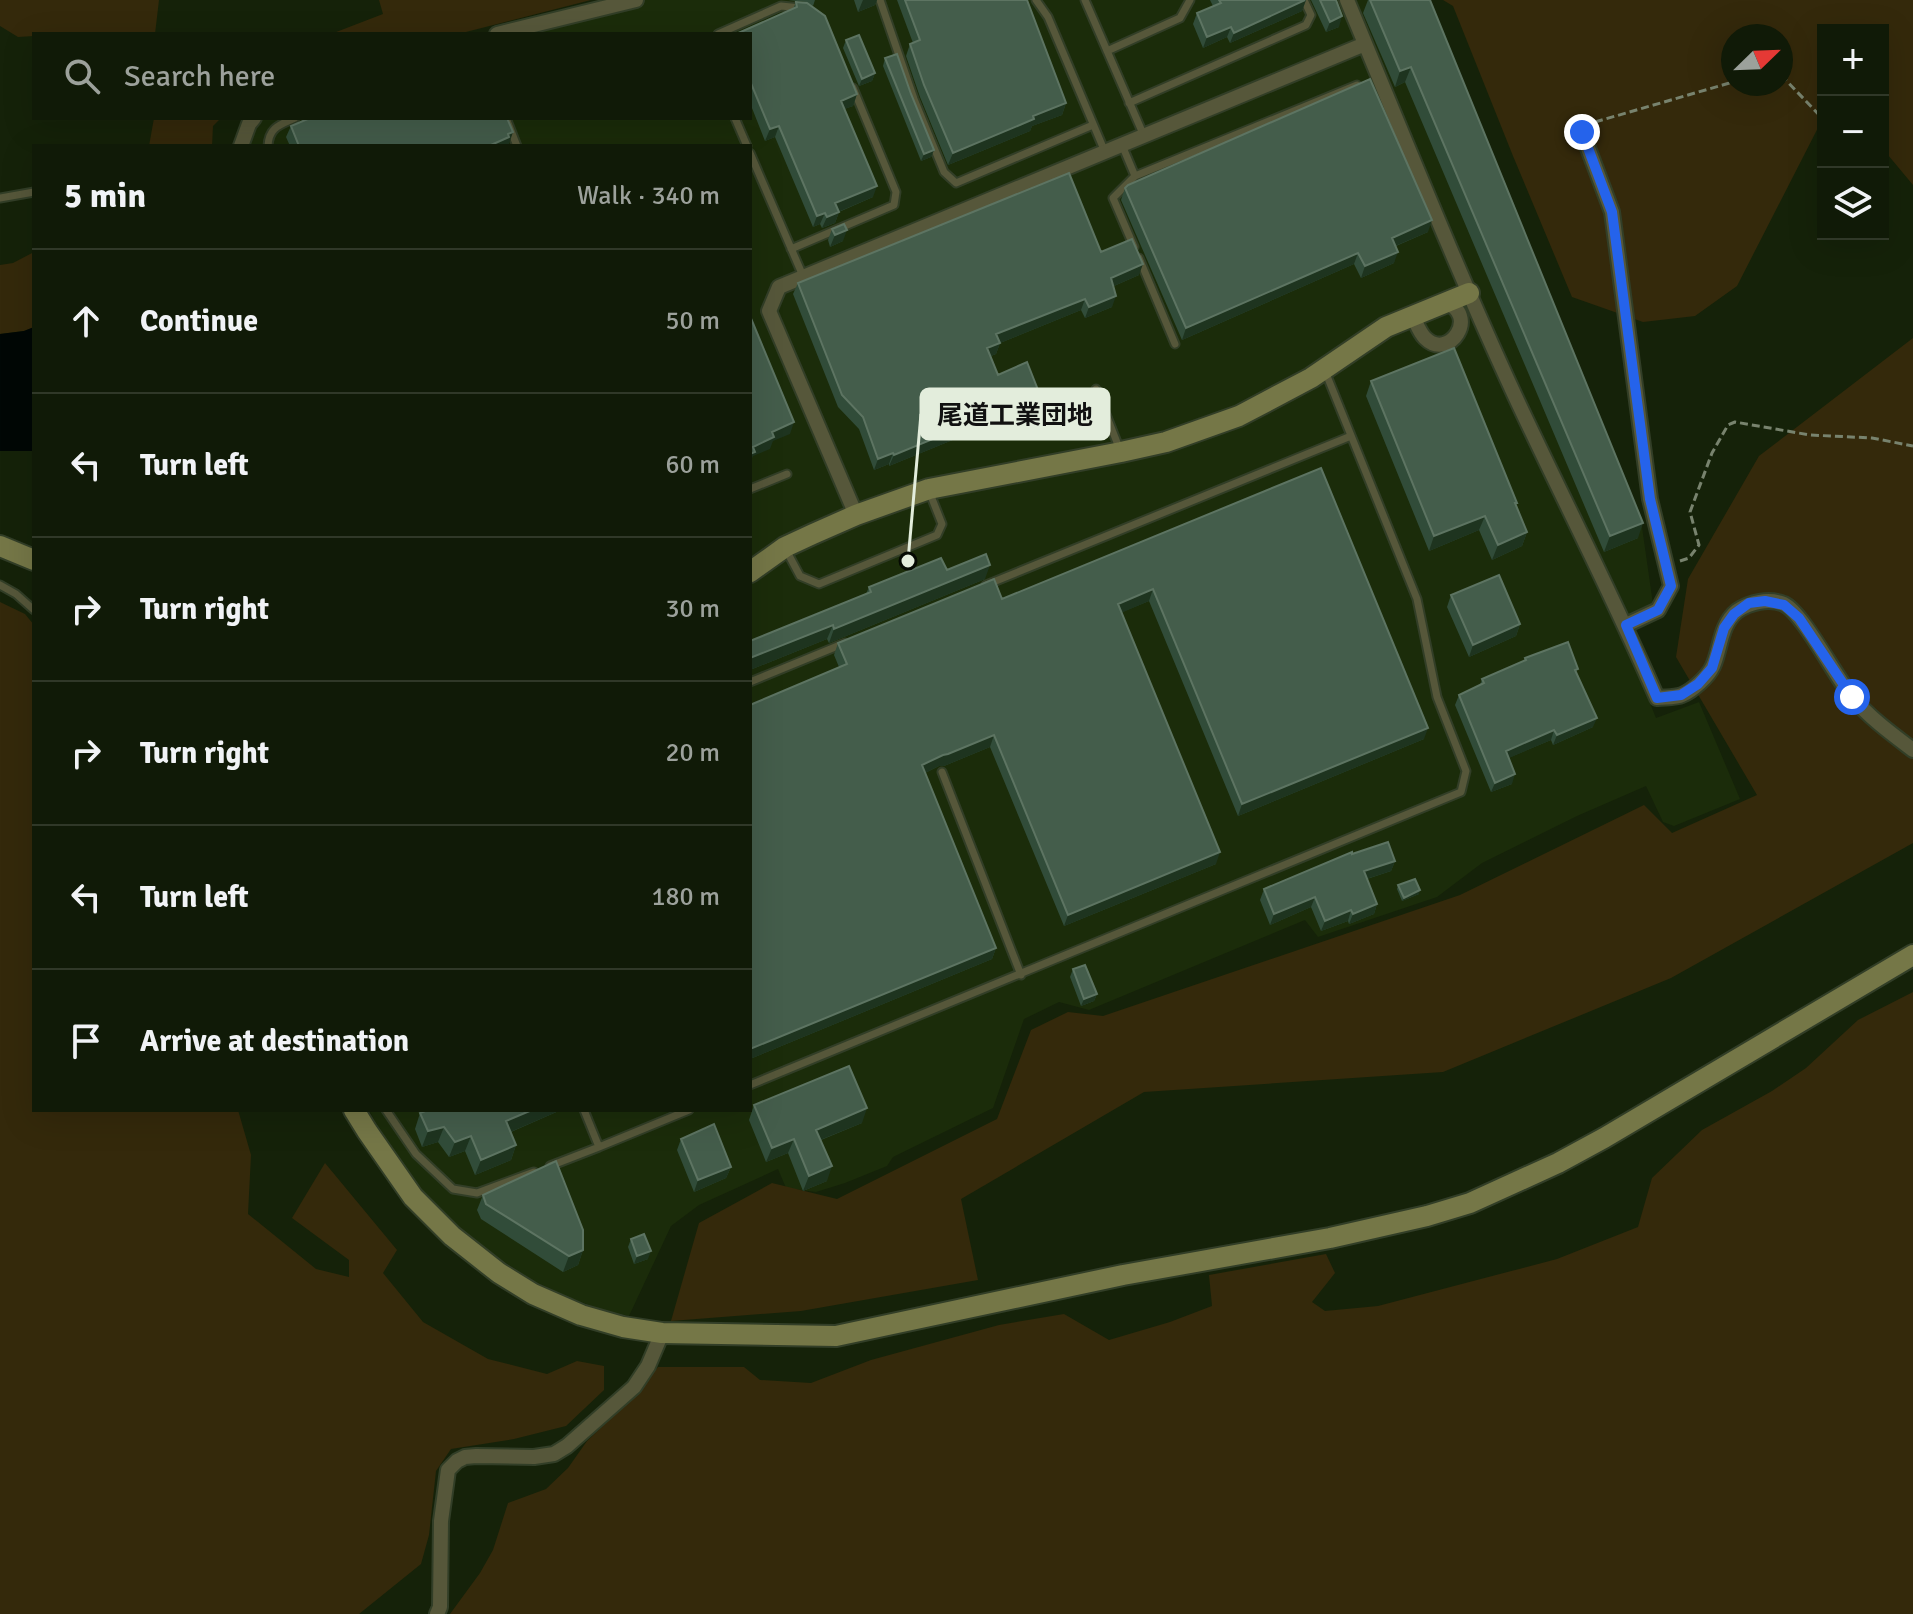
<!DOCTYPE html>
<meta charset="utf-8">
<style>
:root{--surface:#101a07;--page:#192311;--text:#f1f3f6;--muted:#9ca19b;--line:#303828}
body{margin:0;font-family:Signika,"Noto Sans JP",sans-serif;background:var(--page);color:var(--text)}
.controls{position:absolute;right:24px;top:24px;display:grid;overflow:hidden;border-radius:0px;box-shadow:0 8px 32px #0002}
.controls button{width:72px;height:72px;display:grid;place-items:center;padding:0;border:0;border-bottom:2px solid var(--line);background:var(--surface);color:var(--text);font:40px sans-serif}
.compass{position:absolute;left:1721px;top:24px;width:72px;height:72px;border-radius:50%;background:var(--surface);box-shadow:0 8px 32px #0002;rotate:67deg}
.stop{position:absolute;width:24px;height:24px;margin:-18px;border:6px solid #2563eb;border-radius:50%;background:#fff}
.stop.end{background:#2563eb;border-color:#fff;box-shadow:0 2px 8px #0008}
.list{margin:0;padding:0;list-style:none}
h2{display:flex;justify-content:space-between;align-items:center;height:104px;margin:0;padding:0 32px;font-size:34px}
h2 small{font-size:26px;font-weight:400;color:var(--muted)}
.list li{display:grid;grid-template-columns:52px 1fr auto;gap:24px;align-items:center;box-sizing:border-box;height:144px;padding:0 32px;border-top:2px solid var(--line)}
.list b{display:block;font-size:30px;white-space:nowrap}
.list em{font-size:26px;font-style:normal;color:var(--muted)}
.icon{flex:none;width:44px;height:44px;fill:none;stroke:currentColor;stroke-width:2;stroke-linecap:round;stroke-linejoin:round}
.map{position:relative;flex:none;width:1913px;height:1614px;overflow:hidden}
.search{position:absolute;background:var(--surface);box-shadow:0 8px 32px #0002;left:32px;top:32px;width:720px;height:88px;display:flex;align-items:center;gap:20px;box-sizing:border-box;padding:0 28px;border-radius:0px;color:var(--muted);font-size:30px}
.panel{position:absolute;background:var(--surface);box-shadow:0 8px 32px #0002;left:32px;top:144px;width:720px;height:968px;border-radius:0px}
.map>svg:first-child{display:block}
</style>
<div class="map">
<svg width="1913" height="1614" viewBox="0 0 1913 1614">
<rect width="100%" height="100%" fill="#152209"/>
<path fill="#1b2c0a" d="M622,0h800l5,2 215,525 11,77 5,13 -36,17 34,84 43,-16 41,97 -66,27 -11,-4 -17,-36 -69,30 -95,47 -45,34 -119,40 -13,-17 -216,90 -30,-8 -35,17 -31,89 -100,49 -6,9 -42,17 -29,9 -30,-4 -8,-19 -79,36 -28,21 -42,90 -28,-7 -31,-11 -38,-18 -52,-34 -25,-20 -48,-52 -16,-23 -22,-41h381v-964h-516l1,-4 10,-24h505v-84h-265z"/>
<path fill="#34290b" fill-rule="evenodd" d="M0,0h159l-4,34h-121v2l-16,1 -18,-11z
M379,0h212l-133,34h-127l52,-20z
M1443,0h470v185l-30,-36v-119h-60v88l-86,168 -42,30 -52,6 -71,-25 -59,-141 -60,-150zM1733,36h48v48h-48z
M154,118h67l-8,8 -1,20h-63z
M34,252v75l-10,4 -24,3v-69l13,-2z
M1913,338v505l-242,135 -228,94 -299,20 -183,107 17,81 -177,31 -130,10 28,-98 73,-40 65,16 160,-80 34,-89 37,-18 35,4 357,-121 184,-90 28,28 85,-38 -81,-138 12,-78 71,-123z
M0,602l25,12 9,11v485h204l13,45 -3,59 68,55 33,8v-17l-57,-42 33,-55 72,87 -14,23 40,49 65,37 59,15 30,-13 27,5v24l-38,36 -52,13 -63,10 -15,22 -7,64 -8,29 -62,50h-359z
M1913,992v622h-1463l30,-41 13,-23 15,-47 38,-14 22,-21 19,-27 35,-33 36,-41h86l16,13 51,3 60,-23 128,-35 65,-11 45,26 61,-18 42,-16 -3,-31 117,-21 9,19 -23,29 13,9 53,-5 179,-47 81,-32 14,-49 50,-48 70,-39 34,-23 52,-48z"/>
<path fill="#000705" d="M34,327v124h-34v-117l24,-3z"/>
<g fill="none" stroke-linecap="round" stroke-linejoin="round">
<g stroke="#323e27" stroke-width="11">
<path id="lane" d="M880,0l34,99 30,73 12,11 137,-58
M1036,0l12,17 57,135
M1085,0l59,136
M718,34l63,-28 20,2
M1107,51l73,-33 10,-18
M1129,103l177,-78 5,-10 -7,-15
M506,118l11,28
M735,118l12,28
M1122,145l13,31
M268,146c1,-19 12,-21 27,-28
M750,153l53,123
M0,198l34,-6
M1134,247l-21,-49 22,-22 222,-91
M791,249l103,-44 2,-13 -43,-104
M1139,258l36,86
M1096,389l24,61
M750,489l37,-15
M785,548l15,28 19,8 118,-49 5,-11 -13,-33
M0,585l16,9 18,16
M986,585l365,-149
M750,682l95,-39
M942,772l79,203
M750,1085l711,-293 5,-21 -29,-74 -20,-98 -92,-228
M386,1110l30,44 37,35 24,4 57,-21
M584,1110l15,37 90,-37
M550,1166l49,-19"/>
</g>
<g stroke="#323e27" stroke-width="18">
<path id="street" d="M1347,0c55,132 108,266 168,396 47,101 98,200 142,302 8,-1 18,0 25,-3 10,-4 26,-18 31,-29 8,-18 7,-41 24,-55 13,-9 32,-13 47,-7 19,9 52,74 69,94 17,20 39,36 60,52
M497,34l139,-34
M1582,132l30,80 38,287 21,87 -13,24 -32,15
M241,146l8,-22 5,-6
M1412,315c4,7 7,17 13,23 24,24 56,-24 19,-36
M856,515l-87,-204 10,-24 586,-243
M437,1614l3,-7 1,-86 7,-51 9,-9 8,-4 11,-1 58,1 20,-3 13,-8 67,-59 14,-21 14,-33"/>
</g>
<g stroke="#323e27" stroke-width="24">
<path id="secondary" d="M0,546l34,14
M750,572l35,-25 28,-13 43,-19 73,-26 192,-37 45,-10 73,-26 72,-38 75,-51 83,-34
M354,1110l13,21 46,66 39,39 47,37 34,21 48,21 42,12 39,6 174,3 287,-61 207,-37 97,-22 43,-13 88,-40 46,-25 309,-183"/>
</g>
<path stroke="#78836e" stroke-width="3" stroke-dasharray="8 4" stroke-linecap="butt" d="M1781,75l42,44
M1595,122l138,-40
M1680,561l9,-3 10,-13 -9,-33 22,-59 16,-28 7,-3 75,13 62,3 41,8"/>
<use href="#lane" stroke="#56573a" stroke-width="7"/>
<use href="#street" stroke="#56573a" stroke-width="14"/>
<use href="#secondary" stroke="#757747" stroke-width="20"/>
</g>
<path fill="#314c39" d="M788,0h27l-2,6 -7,-4z
M854,0h23l-2,5 -17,7z
M897,0h130l39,103 -4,12 -30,11 -2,5 -82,34 -28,-68 -14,-41 4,-12 3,-1z
M1210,0h96l-4,11 -72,32 -3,-6 -24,11 -10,-24 4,-11 16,-7z
M1311,0h25l3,27 -13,5z
M1368,0h62l208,538 -34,14 -199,-470 -10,5 -32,-74z
M796,2l61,92 -4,12 -9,3 29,88 -34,15 -4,11 -13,5 -2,-4 -7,3 -38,-90 -10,4 -15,-38v-69l43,-25z
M846,40l29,33 -3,8 -13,5 -16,-38z
M885,58l26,36 23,56 -3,7 -10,4 -38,-95z
M291,126l218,18 -3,2h-216l-4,-9z
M1125,188l303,44 -32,14 -2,17 -33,15 -7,-14 -172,76 -61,-140z
M832,229l11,12 -13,6 -2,-7z
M1101,252l38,23 -25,11 -2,21 -27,11 -4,-8 -81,33 -4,11 -5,2 7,19 42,20 -4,11 -147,60v-2l-15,6 -15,-41 -21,-22 -45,-113 5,-11z
M1371,381l146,122 -1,2 11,27 -5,14 -30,14 -13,-30 -50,21 -63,-155z
M1321,468l103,271 -186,77 -89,-215 -27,11 94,252 -152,62 -74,-179 -46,19h-5l-14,7 71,175 -4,11 -242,100v-354l89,-38 -5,-12 4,-12 164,-44z
M947,570l38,9 -156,64 -2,-4 -77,31v-29l116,-47 3,-7z
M1451,595l69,29 -4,12 -47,21 -22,-50z
M1525,658l53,11 -2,3 17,55 -40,18 -2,-5 -43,18 4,26 -21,8 -36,-87 4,-10 21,-10 2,-6 42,-18z
M1352,854l43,7 -4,10 -24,8 10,25 -3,10 -25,10 -1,-3 -27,10 -10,-24 -41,18 -10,-25 4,-11z
M1398,885l21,9 -17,7 -5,-12z
M1073,969l24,25 -3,7 -13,5 -11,-29z
M754,1105l108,18 -41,17 6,41 -24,10 -15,-38 -22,9 -17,-42z
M428,1110h133l-50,22 5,13 -5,15 -36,15 -10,-24 -16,6 -11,-15 -16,5 -7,-18 5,-16z
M681,1139l50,28 -5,11 -32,14 -17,-42z
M483,1195l100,55 -5,15 -15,7 -82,-53 -4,-9z
M631,1239l17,20 -14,5 -6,-17z"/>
<path fill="#1e341f" d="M863,0h14l-2,5 -17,7z
M1306,0l-4,11 -72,32 4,-10z
M1342,16l-3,11 -13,5 4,-10z
M1231,27l-4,10 -24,11 4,-11z
M1411,67l-6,15 -10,5 5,-16z
M875,73l-3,8 -13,5 3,-7z
M857,94l-4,12 -17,6 5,-11z
M1066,103l-4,12 -30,11 -2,5 -82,34 5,-12 80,-37z
M779,126l-4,11 -10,4 5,-12z
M513,132l-4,12 -3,2h-16z
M934,150l-3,7 -10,4 3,-7z
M877,186l-4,11 -42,18 4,-12z
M839,212l-4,11 -13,5 5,-11z
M825,213l-5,11 -7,3 4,-11z
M1432,220l-4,12 -40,17 4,-11z
M847,230l-4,11 -13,6 5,-12z
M1398,252l-4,11 -33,15 4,-12z
M1358,253l-4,11 -172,76 4,-12z
M1143,264l-4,11 -32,14 4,-11z
M1116,296l-4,11 -27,11 4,-11z
M1085,299l-4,11 -81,33 -4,11 -13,5 4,-11 9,-14z
M1040,395l-4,11 -147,60 5,-11z
M794,422l-4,12 -17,7 -3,8 -17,7 -3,7v-9l3,-7 19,-15z
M893,453l-4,11 -15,6 4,-11z
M1485,516l-6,14 -50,21 5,-15z
M1643,523l-5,15 -34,14 6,-16z
M1527,532l-5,14 -30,14 6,-15z
M990,565l-5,14 -156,64 5,-14z
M1153,589l-4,12 -35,15 4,-12z
M1520,624l-4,12 -47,21 4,-12z
M833,625l-6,14 -77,31v-12z
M1597,718l-4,9 -40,18 4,-10z
M1428,728l-4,11 -186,77 4,-12z
M1554,730l-3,10 -49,21 4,-10z
M994,735l-4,12 -46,19h-5l-22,11 5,-12 21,-10z
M1515,774l-3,10 -21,8 4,-9z
M1220,852l-4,12 -152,62 4,-11z
M1395,861l-4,10 -31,10 4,-10z
M1420,890l-1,4 -17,7 2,-3z
M1315,897l-4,10 -41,18 4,-11z
M1377,904l-3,10 -25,10 4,-10z
M1351,910l-3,11 -27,10 4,-10z
M996,948l-4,11 -242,100v-10z
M1097,994l-3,7 -13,5 3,-7z
M867,1108l-5,15 -52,21 6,-14z
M532,1110h29l-60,26 5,-15z
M444,1127l-6,15 -16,5 6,-16z
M471,1136l-6,15 -16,6 6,-15z
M794,1139l-6,14 -22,9 6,-14z
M516,1145l-5,15 -36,15 6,-15z
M832,1166l-5,15 -24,10 6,-15z
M731,1167l-5,11 -32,14 4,-12z
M583,1250l-5,15 -15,7 6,-16z
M651,1251l-3,8 -14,5 3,-8z"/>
<path fill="#445d4b" stroke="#5d7462" stroke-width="2" d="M905,0h122l39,103 -33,13 1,3 -81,34 -29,-68 -14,-41 10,-4z
M1219,0h86l-71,33 -3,-6 -24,10 -10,-24 24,-10z
M1320,0h16l6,16 -12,6z
M1370,0h60l213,523 -33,13 -199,-469 -11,4z
M796,2l11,1 18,13 32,78 -16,7 36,85 -42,17 4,9 -12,5 -2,-4 -8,3 -38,-90 -9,3 -20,-48v-47h-14l61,-27z
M859,35l16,38 -13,6 -16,-39z
M897,54l14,40 23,56 -10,4 -39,-96z
M1370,79l62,141 -40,18 6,14 -33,14 -7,-13 -172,75 -61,-140 3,-3z
M310,118h197l6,14 -5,2 1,3 -18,8v1h-192l-8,-20z
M1069,173l32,79 31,-13 11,25 -32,14 5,18 -27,11 -4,-8 -89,35 4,9 -13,5 11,27 29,-13 13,33 -146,60 -1,-2 -15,6 -15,-42 -21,-22 -44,-112z
M844,224l3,6 -12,5 -3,-6z
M750,316l44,106 -22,10 2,5 -21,10 2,5 -5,2z
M1454,348l63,155h-2l12,29 -29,13 -13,-29 -51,20 -63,-155z
M1321,468l107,260 -186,76 -89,-215 -35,15 102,248 -152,63 -74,-180 -46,19 -5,1 -21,10 74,183 -246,101v-344l97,-41 -9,-21 156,-64 8,20z
M986,554l4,11 -156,64 -1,-4 -83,33v-17l121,-49 -2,-5 72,-29 6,12z
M1499,575l21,49 -47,21 -22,-50z
M1568,642l10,27 -3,1 22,48 -40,17 -3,-5 -48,21 9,23 -20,9 -36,-88 25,-12 -2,-4 44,-19 -1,-2z
M1388,842l7,19 -31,10 13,33 -24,10 -2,-4 -26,11 -10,-24 -41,17 -10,-25 88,-37v2z
M1415,879l5,11 -16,8 -6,-13z
M1085,965l12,29 -13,5 -11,-30z
M849,1066l18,42 -51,22 16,36 -23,10 -15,-37 -22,9 -18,-43z
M428,1110h104l-26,11 10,24 -35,15 -10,-24 -16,6 -11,-15 -16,4 -8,-18z
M714,1124l17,43 -33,13 -17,-41z
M556,1161l27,69v20l-14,6 -83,-52 -3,-9z
M644,1234l7,17 -14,5 -6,-17z"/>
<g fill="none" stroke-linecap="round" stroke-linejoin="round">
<path stroke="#2563eb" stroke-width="10" d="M1582,132l30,80 38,287 21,87 -13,24 -32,15 31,73 24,-3 17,-11 14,-16 12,-40 10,-14 15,-11 16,-2 19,4 15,13 53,79"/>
</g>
<path fill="none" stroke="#e3eddc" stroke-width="3" d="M908 561L921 414"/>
<circle fill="#e3eddc" stroke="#050a02" stroke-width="3" cx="908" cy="561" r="8"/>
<rect fill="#e3eddc" stroke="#e3eddc" stroke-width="3" x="921" y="389" width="188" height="50" rx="8"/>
<g font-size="26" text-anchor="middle" font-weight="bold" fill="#111">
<text x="1015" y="424">尾道工業団地</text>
</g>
</svg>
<div class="controls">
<button>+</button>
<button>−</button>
<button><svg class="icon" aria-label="layers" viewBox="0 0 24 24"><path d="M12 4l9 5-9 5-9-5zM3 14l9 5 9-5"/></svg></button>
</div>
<svg class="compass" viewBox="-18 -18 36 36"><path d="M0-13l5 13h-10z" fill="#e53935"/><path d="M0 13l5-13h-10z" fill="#9ca19b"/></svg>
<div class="stop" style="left:1852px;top:697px"></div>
<div class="stop end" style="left:1582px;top:132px"></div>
<div class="search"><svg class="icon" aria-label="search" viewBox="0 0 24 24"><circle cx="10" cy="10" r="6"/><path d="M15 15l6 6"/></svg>Search here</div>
<section class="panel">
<h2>5 min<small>Walk · 340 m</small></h2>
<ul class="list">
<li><svg class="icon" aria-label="ahead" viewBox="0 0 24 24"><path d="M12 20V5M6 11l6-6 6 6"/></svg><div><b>Continue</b></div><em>50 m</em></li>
<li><svg class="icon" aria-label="left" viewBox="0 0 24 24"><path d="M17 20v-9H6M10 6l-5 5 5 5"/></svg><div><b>Turn left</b></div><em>60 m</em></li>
<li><svg class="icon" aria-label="right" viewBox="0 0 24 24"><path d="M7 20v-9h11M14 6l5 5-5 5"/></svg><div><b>Turn right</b></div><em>30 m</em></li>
<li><svg class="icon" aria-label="right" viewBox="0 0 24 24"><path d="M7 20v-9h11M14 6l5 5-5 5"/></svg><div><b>Turn right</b></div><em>20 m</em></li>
<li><svg class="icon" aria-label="left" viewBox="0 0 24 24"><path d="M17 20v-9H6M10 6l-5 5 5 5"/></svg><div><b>Turn left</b></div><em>180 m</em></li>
<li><svg class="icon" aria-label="arrive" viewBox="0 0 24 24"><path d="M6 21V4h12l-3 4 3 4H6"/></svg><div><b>Arrive at destination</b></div></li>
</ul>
</section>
</div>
